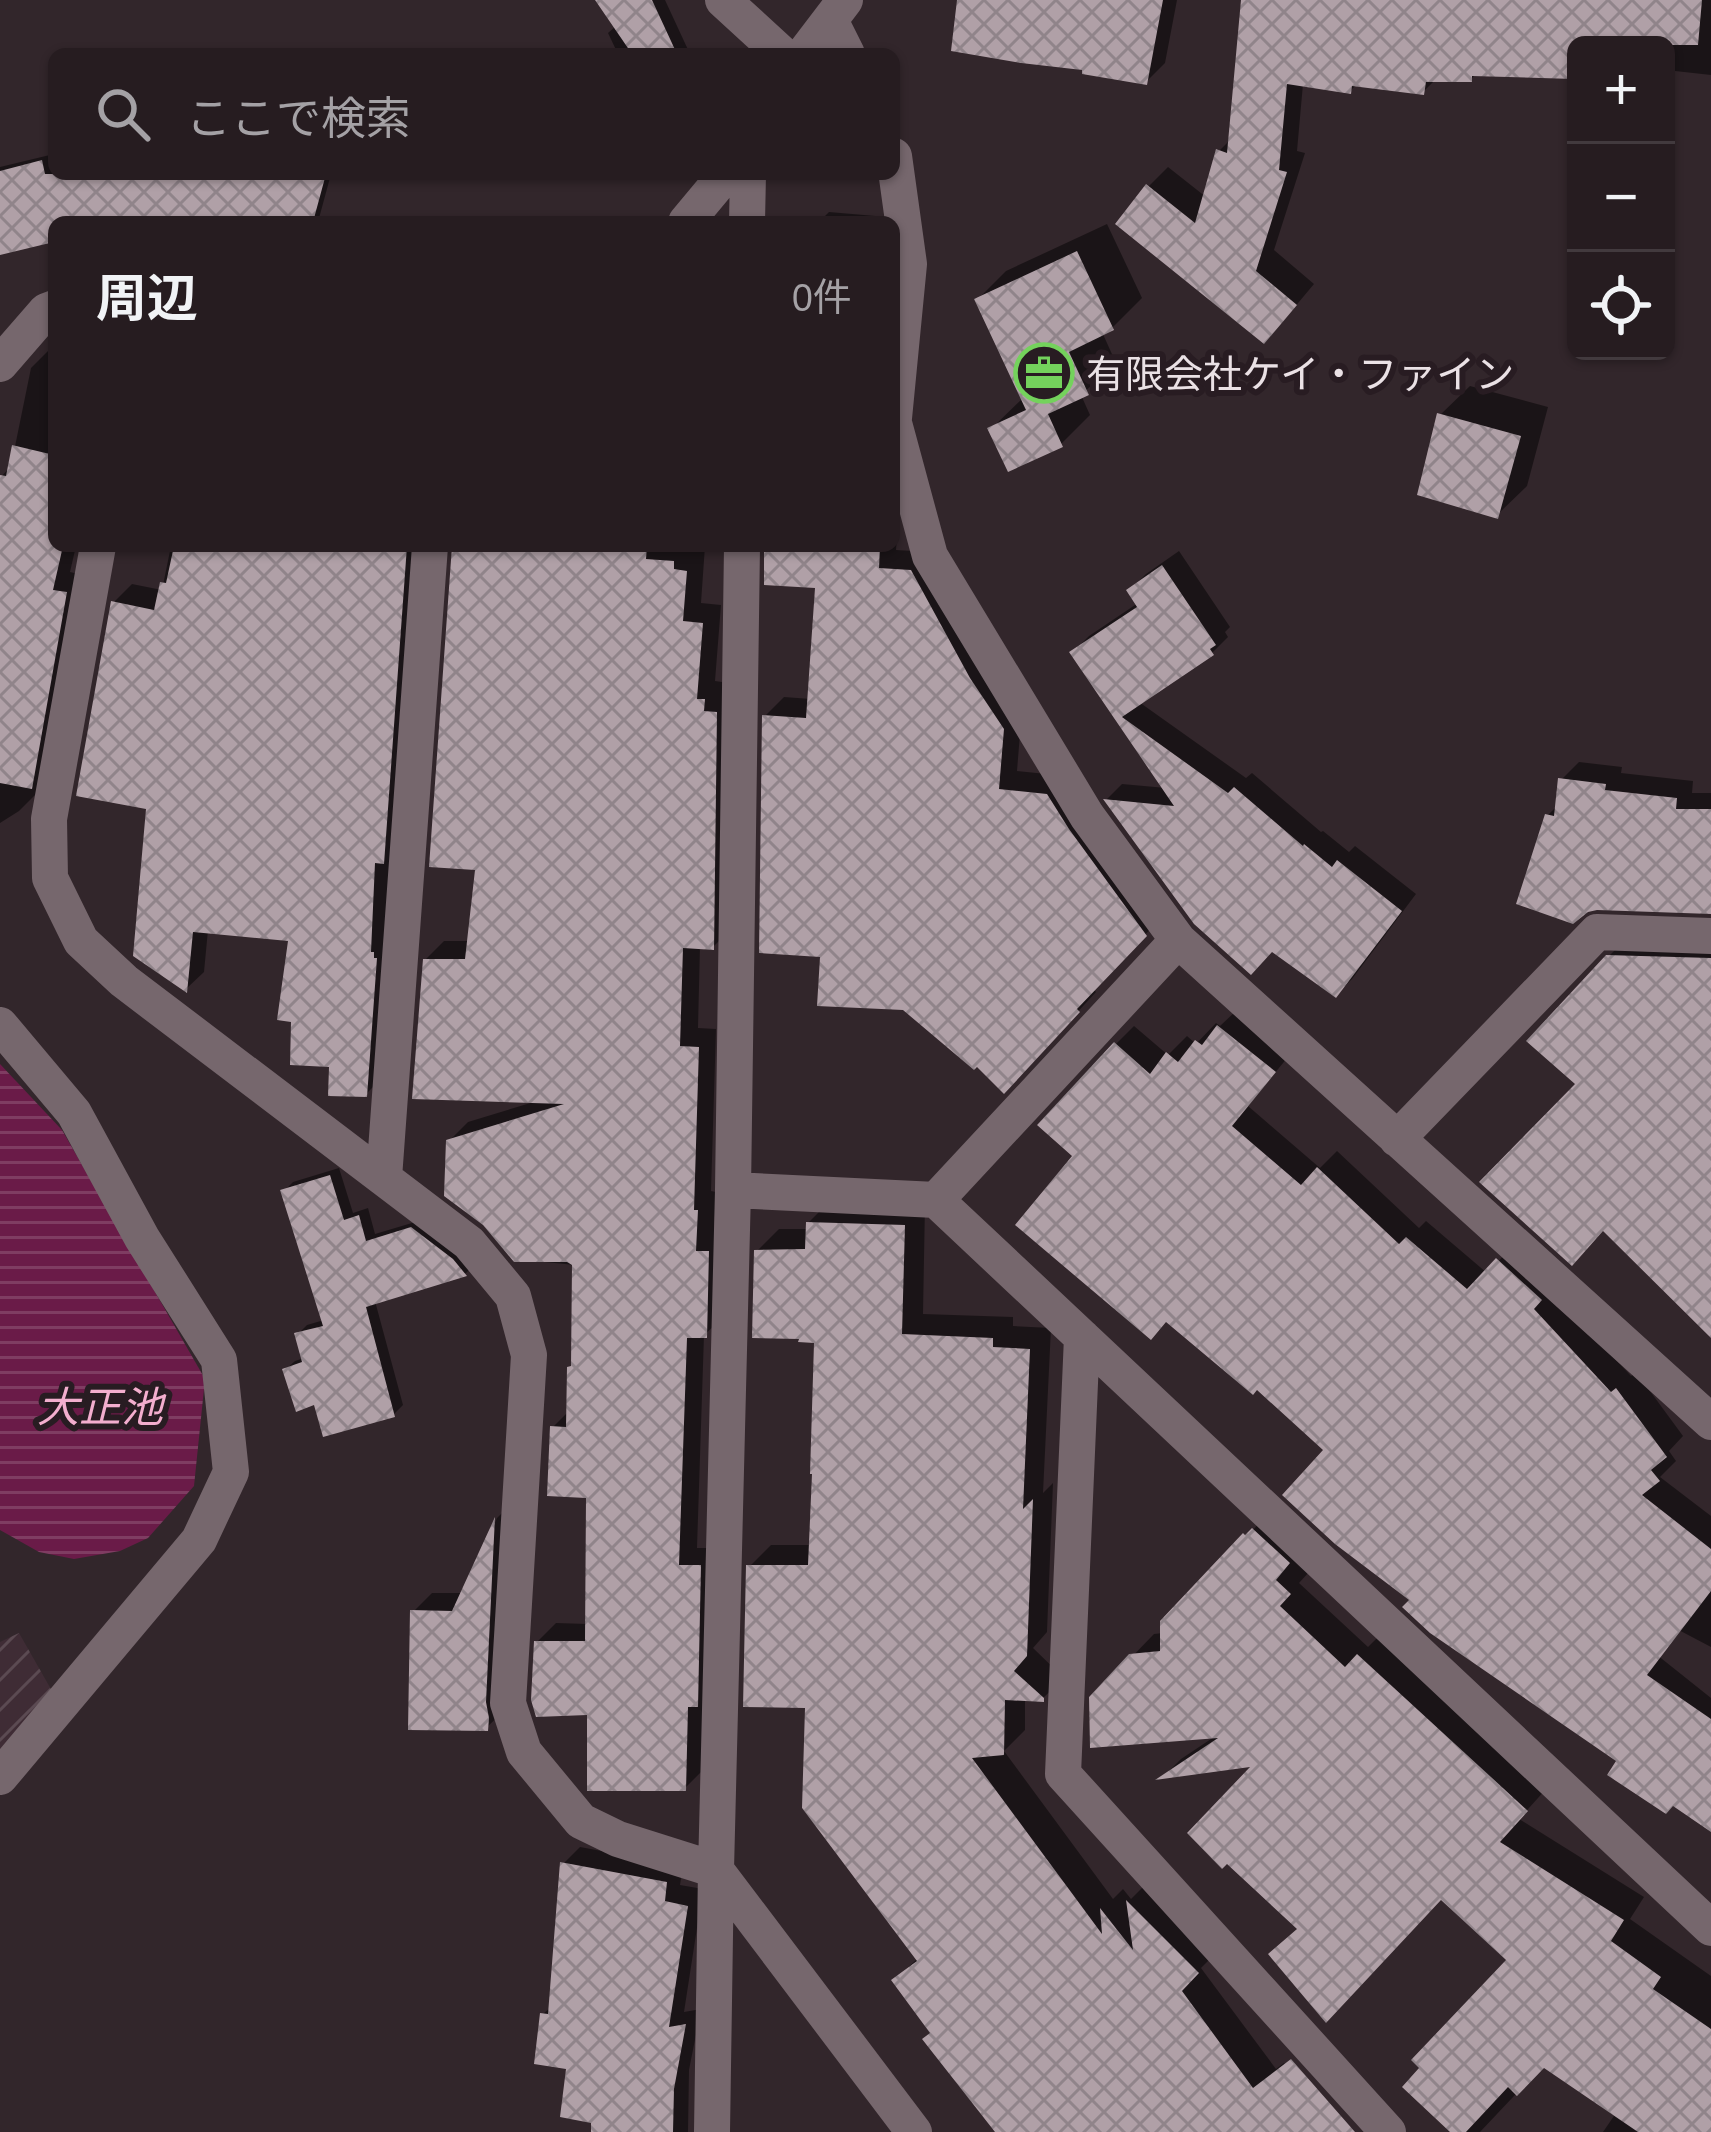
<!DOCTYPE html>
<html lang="ja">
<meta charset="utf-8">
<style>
:root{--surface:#261c20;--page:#2e2529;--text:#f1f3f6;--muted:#a4a1a5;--line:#423a3e}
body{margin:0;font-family:"PT Sans","Noto Sans JP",sans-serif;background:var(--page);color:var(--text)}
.controls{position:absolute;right:36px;top:36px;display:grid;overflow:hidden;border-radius:18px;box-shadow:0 3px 9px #0004}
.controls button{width:108px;height:108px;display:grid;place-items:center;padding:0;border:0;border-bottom:3px solid var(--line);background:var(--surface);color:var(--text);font:60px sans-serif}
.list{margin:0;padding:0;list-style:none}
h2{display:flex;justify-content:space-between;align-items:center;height:156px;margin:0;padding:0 48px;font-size:51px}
h2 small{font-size:39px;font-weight:400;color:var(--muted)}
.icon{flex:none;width:66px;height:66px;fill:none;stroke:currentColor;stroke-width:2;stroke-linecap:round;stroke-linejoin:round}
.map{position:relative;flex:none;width:1711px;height:2132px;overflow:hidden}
.search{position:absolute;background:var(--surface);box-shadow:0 3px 9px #0004;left:48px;top:48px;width:852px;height:132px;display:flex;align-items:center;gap:30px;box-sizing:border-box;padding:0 42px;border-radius:18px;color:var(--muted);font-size:45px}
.panel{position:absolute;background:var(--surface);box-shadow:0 3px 9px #0004;left:48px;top:216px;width:852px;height:336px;border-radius:18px}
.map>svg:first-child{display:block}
</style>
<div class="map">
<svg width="1711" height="2132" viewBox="0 0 1711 2132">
<defs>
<pattern id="industrial-furrows" width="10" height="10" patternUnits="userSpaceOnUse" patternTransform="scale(3)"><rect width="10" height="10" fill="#3f2c35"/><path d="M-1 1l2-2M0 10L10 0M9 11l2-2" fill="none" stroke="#5b4a52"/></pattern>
<pattern id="water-rules" width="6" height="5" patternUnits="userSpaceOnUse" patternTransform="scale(3)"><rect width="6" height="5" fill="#6a1b48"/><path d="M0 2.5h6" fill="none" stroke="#7f3c62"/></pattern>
<pattern id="building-cross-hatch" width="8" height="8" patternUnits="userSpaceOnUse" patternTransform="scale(3)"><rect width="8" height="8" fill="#b0a0a7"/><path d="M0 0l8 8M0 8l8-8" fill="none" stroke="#90848a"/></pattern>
</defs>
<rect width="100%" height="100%" fill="#32262b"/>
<path fill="url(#industrial-furrows)" d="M19,1633l33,58 -52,59v-108z"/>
<path fill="url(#water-rules)" d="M0,1064l62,66 143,249 -11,107 -46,52 -28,13 -46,8 -35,-7 -39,-22z"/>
<path fill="#0007" d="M598,0h67l25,54h-72l-10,-21 8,-7z
M960,0h217l-12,63 -19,19z
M1244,0h467v75l-45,-5v-25h-90v28l-3,3 -96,-3 -6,6h-35l-13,13 -66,-8 -7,7 -47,-7 -6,67 8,2 -31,97 40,34 -31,37 -164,-97 30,-38 19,-19 38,30 13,-46 12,-12z
M54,154v20h277l-13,48h-80l58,-47 -173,47h-69v18l-54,12v-85z
M829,212l58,5v5h-76l4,-4h8z
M1107,224l35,74 -29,29 -11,5 14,31 -35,32 9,20 -29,29 -70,-15 32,-31 -46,-98 29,-29z
M49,350l5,1v195h22l-6,26 13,3 -45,217 -19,19 -19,12v-345l11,-12 20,-98z
M1470,386l78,21 -21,79 -30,29 -57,-100z
M894,460l8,1 -6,89 34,2 92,157 -5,62 49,5 98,139 -71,74 3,3 -73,79 -118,-64 -82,-53 -58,-238 19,-19 27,2 8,-114 -23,-39h98z
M171,546h252l-39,530 -18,18 -34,-29 -40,-127 -84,-8 -4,42 -18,17 -37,-183 -35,-204 18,-18 30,6z
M461,546h244l-4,57 20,2 -6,76 7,1v11l13,1 -3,234 -19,19 -13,-1 -2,82 18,1 -5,162 5,1 -2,42 13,-1 -2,83 -21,19 -7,213h22l-15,221 -19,19 -95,-76 -53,-70 19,-19 32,1 1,-129 -37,-67 17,-17 5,-47 1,-99 -60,-6 -66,-118 19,-19 69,-21 -112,-141 19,-19h26l8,-74z
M1179,551l51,76 -5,5 3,5 -16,16 -73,49 107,76 6,-5 69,59 2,-1 26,21 6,-6 61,48 -64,85 -16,16 -64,-46 -76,-27 -89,-123 15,-15 44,4 -93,-136 16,-16 49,-33 -8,-13 16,-16z
M1579,762l43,5 -1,6 72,8 -1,12h19v117l-164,-94 11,-11 3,-25z
M1627,938l84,3v392l-131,-249 28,-127z
M1238,1009l54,43 -44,54 72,62 17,-17 82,77 7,-7 61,52 30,-31 33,47 81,87 5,-4 47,64 -14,15 7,10 -16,16 51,39v131l-154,-81 -4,6 158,126v130l-297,-228 -86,-150 -252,-295 40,-111 18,-18 34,29 19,-19 9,8 20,-21 4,3z
M339,1168l14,45 15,-5 7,26 47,-14 52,45 -8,8 -91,28 28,104 -10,10 -77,-14 -31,-31 10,-9 9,-3 -6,-24 9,-9 17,-5 -40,-129 9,-9z
M830,1201l95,3 -2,110 90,3v9l38,2 -8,165 10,-10 -6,149 -14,16 31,30 -22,21 -17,-1v32l-21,21 109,148 10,-10 8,10 18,-18 70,69 -18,18 75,101 8,-6 63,69h-349l-65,-100 -38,-52 23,-22 -169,-391 22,-22h41l5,-205 -60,-89 22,-22h29v-6z
M512,1503l-6,206 -20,19 -73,-116 19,-19h32l33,-75z
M1267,1514l43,57 -11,12 69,64 12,-12 167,153 -28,31 125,78 -14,22 81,57v156h-108l13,-19 -72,-49 -64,68h-26l56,-172 -69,-63 -142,31 -41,-165 -94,13 17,-17 36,-24 -125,-37 62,-64 9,-1z
M580,1847l103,19 -3,19 23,4 -19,123 17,-3 -12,61 -1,62h-94v-12l-51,-106 9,-8 11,-142z"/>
<path fill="url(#building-cross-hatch)" d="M595,0h57l25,54h-45z
M957,0h206l-16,85 -65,-11v-4l-61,-7 -70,-12z
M1241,0h461l-4,45h-123l-1,34 -102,-3v6h-46l-2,13 -72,-9 -1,8 -64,-10 -8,86 8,2 -31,99 41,34 -33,39 -149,-120 31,-40 49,39 21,-74 11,4z
M42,160l3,14h281l-13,48h-89l-22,-5 -24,5h-124v20l-54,13v-84z
M1077,251l37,79 -45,22 20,43 -41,19 15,33 -55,25 -21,-44 39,-18 -52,-111z
M1437,413l84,23 -23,83 -81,-24z
M12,445l42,10v91h9l-10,44 14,2 -35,197 -32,-6v-308l6,1z
M174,546h233l-23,318 -9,-1 -4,89h3v6h3l-10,139 -39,-1 1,-29 -39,-2 1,-43 -14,-2 11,-79 -95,-9 -6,61 -54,-37 13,-147 -70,-13 35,-195 43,9 6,-28 6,1z
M452,546h195l-1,13 28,2v8l13,2 -4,50 20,2 -6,76h8l-1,12 13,1 -3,238 -31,-2 -3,98 19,1 -5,163h4l-2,41h13l-2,87h-20l-8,227h22l-3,142h-10l-2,84h-99v-76l-51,2 -5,-17 3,-59h51l1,-143 -39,-2 3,-70 16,1 1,-60 4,-1 1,-101 -5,-3h-53l-31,-37 -39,-29 2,-56 118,-36 -152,-5 11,-140h42l10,-89 -46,-3z
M764,546h116l-1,22 32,2 59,108 34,51 -5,60 48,5 22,35 78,107 -70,73 3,3 -76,82 -27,-27 -3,3 -71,-60 -86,-4 3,-49 -61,-4 3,-238 44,3 9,-130 -51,-3z
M1162,565l54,80 -6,4 4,6 -92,62 106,76 6,-6 69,59 1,-2 28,23 5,-7 65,51 -66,87 -64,-46 -21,23 -57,-51 -91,-125 71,7 -105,-154 68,-45 -11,-17z
M1558,778l48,6 -1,6 72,8 -1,11h35v105l-114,-4 -9,2 -15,12 -57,-20 29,-90 9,2z
M1606,955l105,3v380l-108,-107 -31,35 -93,-84 96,-98 -49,-43z
M1217,1025l59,47 -44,54 69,59 16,-18 82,77 7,-7 61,52 29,-31 46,42 -8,9 77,83 5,-4 51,69 -16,13 9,11 -18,14 69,54v42l-64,84 64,44v113l-38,-26 -7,8 -59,-39 9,-14 -186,-128 -28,-26 7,-7 -74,-56 -53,-49 41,-45 -66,-60 -4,5 -87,-73 -15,18 -136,-115 57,-69 -35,-31 77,-83 36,32 16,-22 12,10 17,-22 7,5z
M330,1175l14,45 15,-5 7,26 45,-14 42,32 14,17 -101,31 29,110 -72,20 -9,-32 -18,7 -14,-43 20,-7 -8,-29 29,-7 -43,-136z
M806,1222l99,3 -3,109 91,4v9l37,2 -7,160 10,-10 -6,157 -13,15 30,27v4l-39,-2 -1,55 -32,3 130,176 -2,-26 33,42 -7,-50 73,73 -17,18 71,97 38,-29 64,73h-360l-73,-93 8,-6 -39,-53 26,-19 -115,-153 3,-100 -62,-1 3,-142h62l4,-91h-2l4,-131 -16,-1 1,-3 -47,-1 2,-88 51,-1z
M495,1517l-9,185 3,16 -1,13 -80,-1 2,-120 42,1z
M1252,1528l38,35 -14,17 15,14 -11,12 65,61 12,-13 171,157 -28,31 124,78 -13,21 50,36 -8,12 58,40v103h-73l-94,-64 -27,28 -9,-9 -42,45h-16l-48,-45 17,-19 -8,-8 95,-100 -65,-60 -115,123 -58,-69 29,-25 -70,-65 -5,5 -35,-36 63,-66 -95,13 63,-42 -128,10 -1,-51 40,-43 31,-3v-30l83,-88 2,2z
M560,1862l107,20 -2,19 23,5 -19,121 17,-3 -12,65 -1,43h-82v-9l-31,-6 6,-48 -32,-5 6,-51 8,1z"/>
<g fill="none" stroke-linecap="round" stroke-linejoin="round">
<path stroke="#76676d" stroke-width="36" d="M723,0l59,54
M830,20l17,34
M804,54l41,-54
M894,156l15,108 -15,154
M686,222l40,-48
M747,222l1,-48
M0,364l46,-53 8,-3
M894,423l36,133 157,260 91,124 533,482
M98,546l-49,273 1,59 31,63 43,40 345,262 44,53 16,59 -21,348 16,49 57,69 37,18 98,31 198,262
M0,1025l74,88 68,125 77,122 12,112 -32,68 -199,237
M1397,1139l200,-207 114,4
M384,1178l46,-632
M733,1190l203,10 775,728
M936,1200l242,-260
M1082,1337l-19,437 325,358
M712,2132l4,-262 17,-680 9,-644"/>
</g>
<defs>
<g id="office-ring" transform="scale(3)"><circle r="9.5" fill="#281c22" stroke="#74d25c" stroke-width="1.5"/><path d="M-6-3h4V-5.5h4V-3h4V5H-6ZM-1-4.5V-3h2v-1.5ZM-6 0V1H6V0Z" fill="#74d25c"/></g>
</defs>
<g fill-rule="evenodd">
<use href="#office-ring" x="1044" y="373"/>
</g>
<g text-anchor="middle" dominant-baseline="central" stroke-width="12" stroke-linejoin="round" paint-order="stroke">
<g font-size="39" fill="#eae1e5" stroke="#281c22" text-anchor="start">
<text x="1086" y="373">有限会社ケイ・ファイン</text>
</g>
<g font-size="42" font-style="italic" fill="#f3aece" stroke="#281c22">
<text x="100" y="1406">大正池</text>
</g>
</g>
</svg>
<div class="controls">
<button>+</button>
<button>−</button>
<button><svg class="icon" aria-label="locate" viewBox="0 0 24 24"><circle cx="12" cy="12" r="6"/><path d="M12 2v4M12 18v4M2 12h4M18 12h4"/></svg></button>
</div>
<div class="search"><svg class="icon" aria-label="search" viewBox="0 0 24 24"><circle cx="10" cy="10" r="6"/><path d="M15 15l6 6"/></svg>ここで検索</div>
<section class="panel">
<h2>周辺<small>0件</small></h2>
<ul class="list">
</ul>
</section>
</div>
